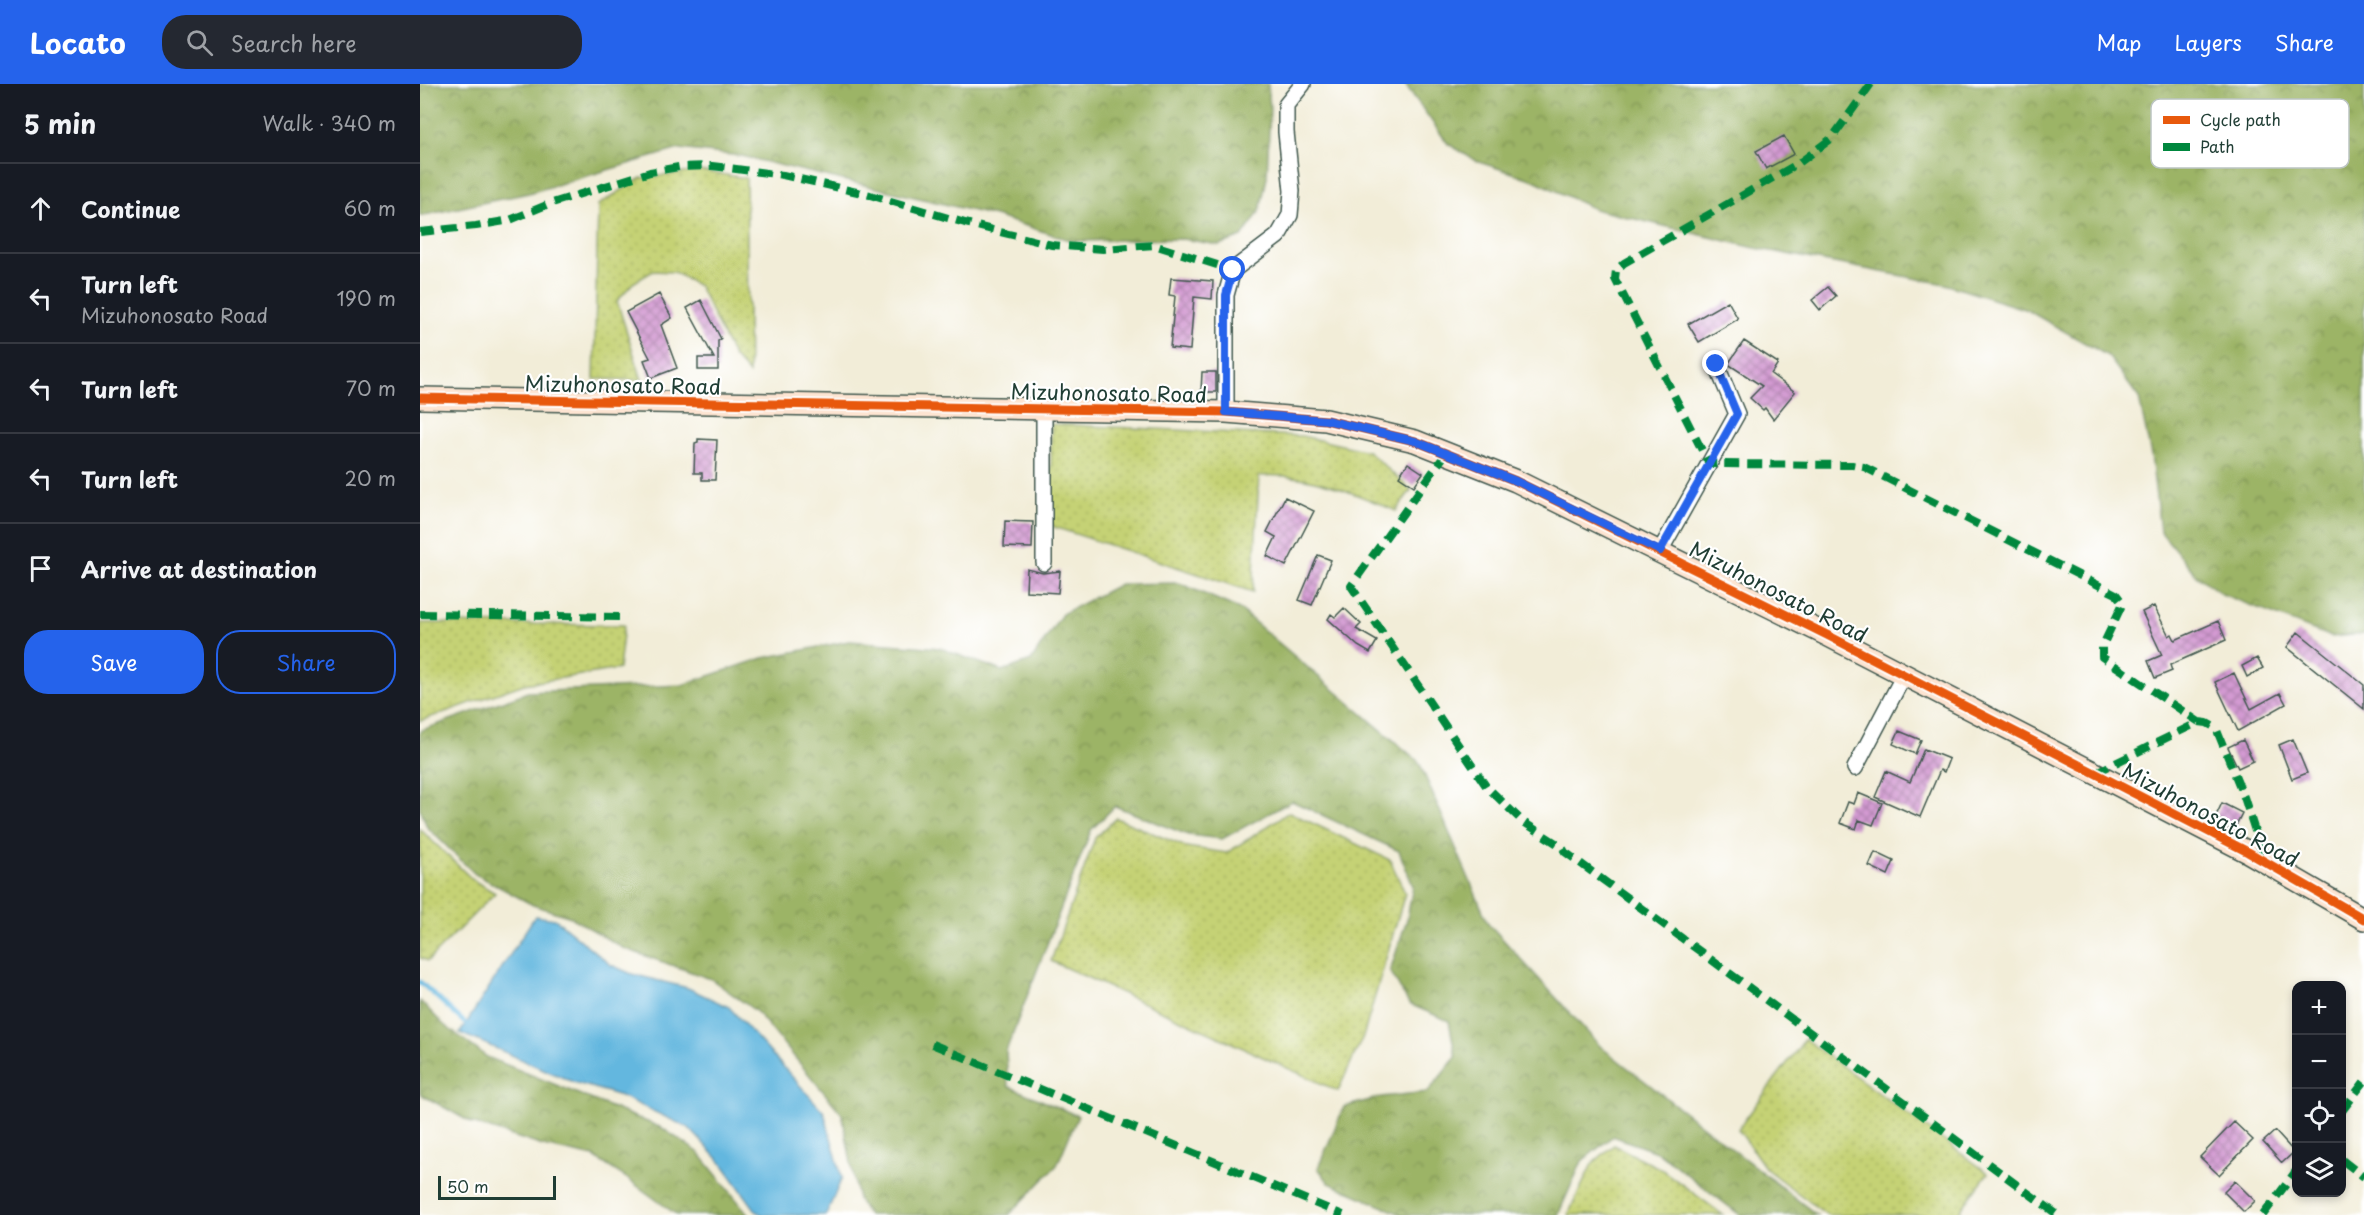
<!DOCTYPE html>
<meta charset="utf-8">
<style>
:root{--surface:#171b24;--page:#242831;--text:#f1f3f6;--muted:#9ea1a6;--line:#363941;--accent:#2563eb}
body{margin:0;font-family:"Playpen Sans",sans-serif;background:var(--page);color:var(--text)}
.controls{position:absolute;right:18px;bottom:18px;display:grid;overflow:hidden;border-radius:12px;box-shadow:0 3px 9px #0003}
.controls button{width:54px;height:54px;display:grid;place-items:center;padding:0;border:0;border-bottom:2px solid var(--line);background:var(--surface);color:var(--text);font:30px sans-serif}
.scale{position:absolute;left:18px;bottom:15px;width:118px;box-sizing:border-box;padding-left:6px;border:3px solid #1f3d34;border-top:0;font-size:16px;line-height:21px;white-space:nowrap;color:#1f3d34;-webkit-text-stroke:4px #fff;paint-order:stroke}
.stop{position:absolute;width:18px;height:18px;margin:-14px;border:4px solid #2563eb;border-radius:50%;background:#fff}
.stop.end{background:#2563eb;border-color:#fff;box-shadow:0 2px 6px #0008}
.list{margin:0;padding:0;list-style:none}
h2{display:flex;justify-content:space-between;align-items:center;height:78px;margin:0;padding:0 24px;font-size:26px}
h2 small{font-size:20px;font-weight:400;color:var(--muted)}
.list li{display:grid;grid-template-columns:39px 1fr auto;gap:18px;align-items:center;box-sizing:border-box;height:90px;padding:0 24px;border-top:2px solid var(--line)}
.list b{display:block;font-size:22px;white-space:nowrap}
.list p{margin:0;font-size:20px;white-space:nowrap;color:var(--muted)}
.list em{font-size:20px;font-style:normal;color:var(--muted)}
.actions{display:flex;gap:12px;padding:18px 24px}
.actions a{flex:1;padding:14px 0;border:2px solid var(--accent);border-radius:24px;text-align:center;font-size:21px;color:var(--accent)}
.actions .main{background:var(--accent);color:#fff}
.icon{flex:none;width:33px;height:33px;fill:none;stroke:currentColor;stroke-width:2;stroke-linecap:round;stroke-linejoin:round}
.map{position:relative;flex:none;width:1944px;height:1131px;overflow:hidden}
header{display:flex;align-items:center;gap:36px;box-sizing:border-box;height:84px;padding:0 30px;background:var(--accent);color:#fff}
header strong{font-size:28px}
nav{display:flex;gap:33px;margin-inline-start:auto;font-size:21px}
.search{width:420px;height:54px;background:var(--page);display:flex;align-items:center;gap:15px;box-sizing:border-box;padding:0 21px;border-radius:24px;color:var(--muted);font-size:22px}
main{display:flex}
aside{flex:1;background:var(--surface)}
.map>svg:first-child{display:block}
</style>
<header>
<strong>Locato</strong>
<div class="search"><svg class="icon" aria-label="search" viewBox="0 0 24 24"><circle cx="10" cy="10" r="6"/><path d="M15 15l6 6"/></svg>Search here</div>
<nav><a>Map</a><a>Layers</a><a>Share</a></nav>
</header>
<main>
<aside>
<h2>5 min<small>Walk · 340 m</small></h2>
<ul class="list">
<li><svg class="icon" aria-label="ahead" viewBox="0 0 24 24"><path d="M12 20V5M6 11l6-6 6 6"/></svg><div><b>Continue</b></div><em>60 m</em></li>
<li><svg class="icon" aria-label="left" viewBox="0 0 24 24"><path d="M17 20v-9H6M10 6l-5 5 5 5"/></svg><div><b>Turn left</b><p>Mizuhonosato Road</p></div><em>190 m</em></li>
<li><svg class="icon" aria-label="left" viewBox="0 0 24 24"><path d="M17 20v-9H6M10 6l-5 5 5 5"/></svg><div><b>Turn left</b></div><em>70 m</em></li>
<li><svg class="icon" aria-label="left" viewBox="0 0 24 24"><path d="M17 20v-9H6M10 6l-5 5 5 5"/></svg><div><b>Turn left</b></div><em>20 m</em></li>
<li><svg class="icon" aria-label="arrive" viewBox="0 0 24 24"><path d="M6 21V4h12l-3 4 3 4H6"/></svg><div><b>Arrive at destination</b></div></li>
</ul>
<div class="actions"><a class="main">Save</a><a>Share</a></div>
</aside>
<div class="map">
<svg width="1944" height="1131" viewBox="0 0 1944 1131">
<defs>
<pattern id="grass-dots" width="8" height="8" patternUnits="userSpaceOnUse" patternTransform="scale(1.5)"><rect width="8" height="8" fill="#c5d274"/><path d="M2 2h.1M6 6h.1" fill="none" stroke="#a9b565" stroke-width="1.8" stroke-linecap="round"/></pattern>
<pattern id="forest-crowns" width="20" height="18" patternUnits="userSpaceOnUse" patternTransform="scale(1.5)"><rect width="20" height="18" fill="#9cb466"/><path d="M2 6a3 3 0 1 1 6 0M12 15a3 3 0 1 1 6 0" fill="none" stroke="#7f9455"/></pattern>
<pattern id="building-cross-hatch" width="8" height="8" patternUnits="userSpaceOnUse" patternTransform="scale(1.5)"><rect width="8" height="8" fill="#d39ad2"/><path d="M0 0l8 8M0 8l8-8" fill="none" stroke="#ab7fab"/></pattern>
</defs>
<rect width="100%" height="100%" fill="#fff"/>
<filter id="ink" filterUnits="userSpaceOnUse"><feTurbulence type="fractalNoise" baseFrequency=".0167" numOctaves="2"/><feDisplacementMap in="SourceGraphic" scale="12" xChannelSelector="R" yChannelSelector="G"/><feConvolveMatrix kernelMatrix="1 2 1 2 8 2 1 2 1" color-interpolation-filters="sRGB"/></filter>
<filter id="wash" filterUnits="userSpaceOnUse"><feTurbulence type="fractalNoise" baseFrequency=".008" numOctaves="4" result="noise"/><feDisplacementMap in="SourceGraphic" scale="24" xChannelSelector="R" yChannelSelector="G"/><feGaussianBlur stdDeviation="1.35" result="paint"/><feColorMatrix in="noise" values="0 0 0 0 0 0 0 0 0 0 0 0 0 0 0 0 0 1.4 0 .05"/><feComposite in="paint" operator="in"/></filter>
<g filter="url(#wash)">
<rect width="100%" height="100%" fill="#f2edd8"/>
<path fill="url(#grass-dots)" stroke="#728854" stroke-width="1.5" d="M280,87l46,7 3,196 -16,-18 -34,-70 -25,-14 -21,-1 -20,12 -16,18 25,79 -48,-1 4,-174 43,-27z
M631,340l251,12 66,15 43,39 -15,21c-44,-19 -89,-39 -137,-35l-6,116 -202,-66z
M0,539l204,2 -5,44 -95,15 -104,37z
M869,728l101,48 15,33 -41,141 -26,57 -287,-130 44,-123 21,-20 70,29 41,6z
M0,745l53,51 22,13 -67,68 -8,-3z
M1385,955l183,134 -31,42h-130l-61,-46 -28,-40z
M1194,1061l47,24 62,46h-155l24,-51z"/>
<path fill="url(#forest-crowns)" stroke="#5e784d" stroke-width="1.5" d="M0,0h848l2,24 -3,69 -7,34 -18,26 -23,8 -36,-6 -111,2 -77,-25 -254,-60 -62,-7 -150,44 -109,23z
M985,0h959v550l-33,3 -109,-43 -26,-19 -36,-44 -9,-76 -12,-57 -31,-42 -81,-46 -82,-26 -190,-36 -161,-39 -60,-29 -58,-19 -28,-17z
M759,499l60,26 180,153 69,161 113,124 216,168h-77l-81,-62 -46,-17 -31,25 -24,54h-156l-73,-32 -11,-15 26,-61 37,-10 47,-5 28,-35 -7,-36 -40,-17 -19,-33 17,-52 6,-33 -14,-35 -107,-50 -70,38 -34,-4 -73,-29 -24,24 -85,221 2,35 70,30 -21,49 -48,50h-141l-10,-15 -16,-86 -85,-102 -46,-33 -88,-31 -52,-31 -38,-12 -58,-31 -48,-47 -7,-19v-74l2,-4 106,-38 154,-7 81,-27 86,-17 91,7 62,23 29,-10 31,-47 58,-30z
M0,917l24,24 43,32 175,71 36,24 51,63h-72l-52,-38 -31,-20 -51,-11 -71,-23 -48,-27 -4,-3z"/>
<path fill="#63b7df" stroke="#417a8a" stroke-width="1.5" d="M115,832l20,3 56,46 21,9 56,14 41,19 95,105 18,66 -16,37h-63l-6,-3 -36,-50 -32,-34 -68,-32 -48,-14 -113,-49z"/>
<g fill="none" stroke-linecap="round" stroke-linejoin="round">
<path stroke="#63b7df" stroke-width="4.5" d="M0,898l47,43 4,-1"/>
</g>
<g id="blocks">
<path fill="url(#building-cross-hatch)" d="M1364,52l10,18 -28,15 -10,-18z
M751,194l42,3 -1,18 -18,-2 -4,53 -20,-2 5,-52 -6,-1z
M1408,203l8,9 -16,14 -8,-10z
M239,210l13,24 -11,7 16,43 -26,10 -7,-18 6,-2 -24,-46z
M281,216l20,39 -3,2v29h-20v-12h16l-27,-50z
M1308,217l10,18 -39,23 -11,-18z
M1324,257l34,22 -7,11 24,18 -22,27 -8,-11 -2,2 -13,-12 12,-12 -34,-22z
M782,288h14v20h-15z
M278,355l19,1 -2,40h-13v-7h-8l1,-30 3,-1z
M988,379l15,10 -9,13 -15,-10z
M865,413l29,14 -28,55 -19,-10 9,-19 -9,-5z
M585,437l28,1 -1,26 -28,-1z
M898,471l13,5 -19,45 -13,-5z
M607,485l16,4 17,-2 -2,22 -32,-2z
M1734,522l15,30 3,-2 3,6 43,-19 8,19 -56,25 2,6 -17,7 -7,-17 14,-6 -20,-43z
M924,524l17,16 -5,5 21,12 -7,12 -12,-7 -30,-27 3,-5 4,3z
M1878,548l66,53v24l-77,-62z
M1837,574l6,10 -16,9 -5,-11z
M1814,589l17,36 29,-16 6,11 -48,27 -23,-49z
M1479,647l22,9 -6,14 -22,-10z
M1873,655l14,34 -15,6 -13,-34z
M1823,656l10,21 -15,7 -10,-21z
M1504,665l25,10 -5,13 -4,-2 -20,47 -45,-20 11,-26 24,11z
M1438,709l24,10 -9,22 -14,-5 -3,9 -16,-6 8,-21 6,2z
M1802,719l20,10 -7,14 -20,-9z
M1455,768l19,9 -6,14 -19,-9z
M1814,1038l19,18 -34,35 -19,-18z
M1855,1047l19,21 -12,11 -19,-21z
M1815,1097l20,20 -11,11 -20,-20z"/>
</g>
</g>
<g filter="url(#ink)">
<use href="#blocks" fill-opacity="0" stroke="#3f574d" stroke-width="1.5"/>
<g fill="none" stroke-linecap="round" stroke-linejoin="round">
<g stroke="#3f574d" stroke-width="18">
<path id="street" d="M624,325v154
M806,328v-117l7,-25 45,-34 12,-21 2,-24 -6,-59v-27l17,-21
M1240,467l77,-137 -21,-50
M1435,684l49,-93"/>
</g>
<g stroke="#3f574d" stroke-width="24">
<path id="secondary" d="M0,314l806,14 100,8 89,21 101,40 311,154 421,217 116,67"/>
</g>
<use href="#street" stroke="#fff" stroke-width="15"/>
<use href="#secondary" stroke="#fde4d1" stroke-width="21"/>
<path stroke="#00873e" stroke-width="8" stroke-dasharray="15 8" stroke-linecap="butt" d="M1451,0l-39,54 -33,25 -175,100 -8,7 -1,9 94,185 143,1 12,2 252,127 7,9 -21,44v10l97,65
M0,148l56,-6 34,-6 39,-16 101,-32 29,-5 33,-1 71,9 87,20 95,28 87,22 51,4 51,-4 79,25
M1027,368l-96,134 135,200 36,35 40,26 3,5 493,363
M0,530l207,3
M1675,689l104,-51 8,1 9,5 28,69 21,65
M512,960l411,171
M1922,1027l22,-29
M1922,1076l22,17
M1843,1131l33,-44"/>
<g stroke="#fff" stroke-width="13">
<path id="cycleway" d="M0,314l806,14 100,8 89,21 101,40 311,154 421,217 116,67"/>
</g>
<use href="#cycleway" stroke="#e8590c" stroke-width="9"/>
</g>
</g>
<g fill="none" stroke-linecap="round" stroke-linejoin="round" filter="url(#ink)">
<path stroke="#2563eb" stroke-width="8" d="M813,186l-7,25v117l100,8 89,21 101,40 144,70 77,-137 -21,-50"/>
</g>
<g text-anchor="middle" dominant-baseline="central" stroke-width="4.5" stroke-linejoin="round" paint-order="stroke">
<g font-size="21" fill="#1f3d34" stroke="#fff">
<text transform="translate(203 300) rotate(1)">Mizuhonosato Road</text>
<text transform="translate(689 308) rotate(1)">Mizuhonosato Road</text>
<text transform="translate(1359 507) rotate(27)">Mizuhonosato Road</text>
<text transform="translate(1791 730) rotate(28)">Mizuhonosato Road</text>
</g>
</g>
<rect x="1731" y="15" width="198" height="69" rx="9" fill="#fff" stroke="#bcc5c2" stroke-width="1.5"/>
<rect x="1743" y="32" width="27" height="8" fill="#e8590c"/>
<rect x="1743" y="59" width="27" height="8" fill="#00873e"/>
<g font-size="16" fill="#1f3d34">
<text x="1780" y="42">Cycle path</text>
<text x="1780" y="69">Path</text>
</g>
</svg>
<div class="controls">
<button>+</button>
<button>−</button>
<button><svg class="icon" aria-label="locate" viewBox="0 0 24 24"><circle cx="12" cy="12" r="6"/><path d="M12 2v4M12 18v4M2 12h4M18 12h4"/></svg></button>
<button><svg class="icon" aria-label="layers" viewBox="0 0 24 24"><path d="M12 4l9 5-9 5-9-5zM3 14l9 5 9-5"/></svg></button>
</div>
<div class="scale">50 m</div>
<div class="stop" style="left:813px;top:186px"></div>
<div class="stop end" style="left:1296px;top:280px"></div>
</div>
</main>
